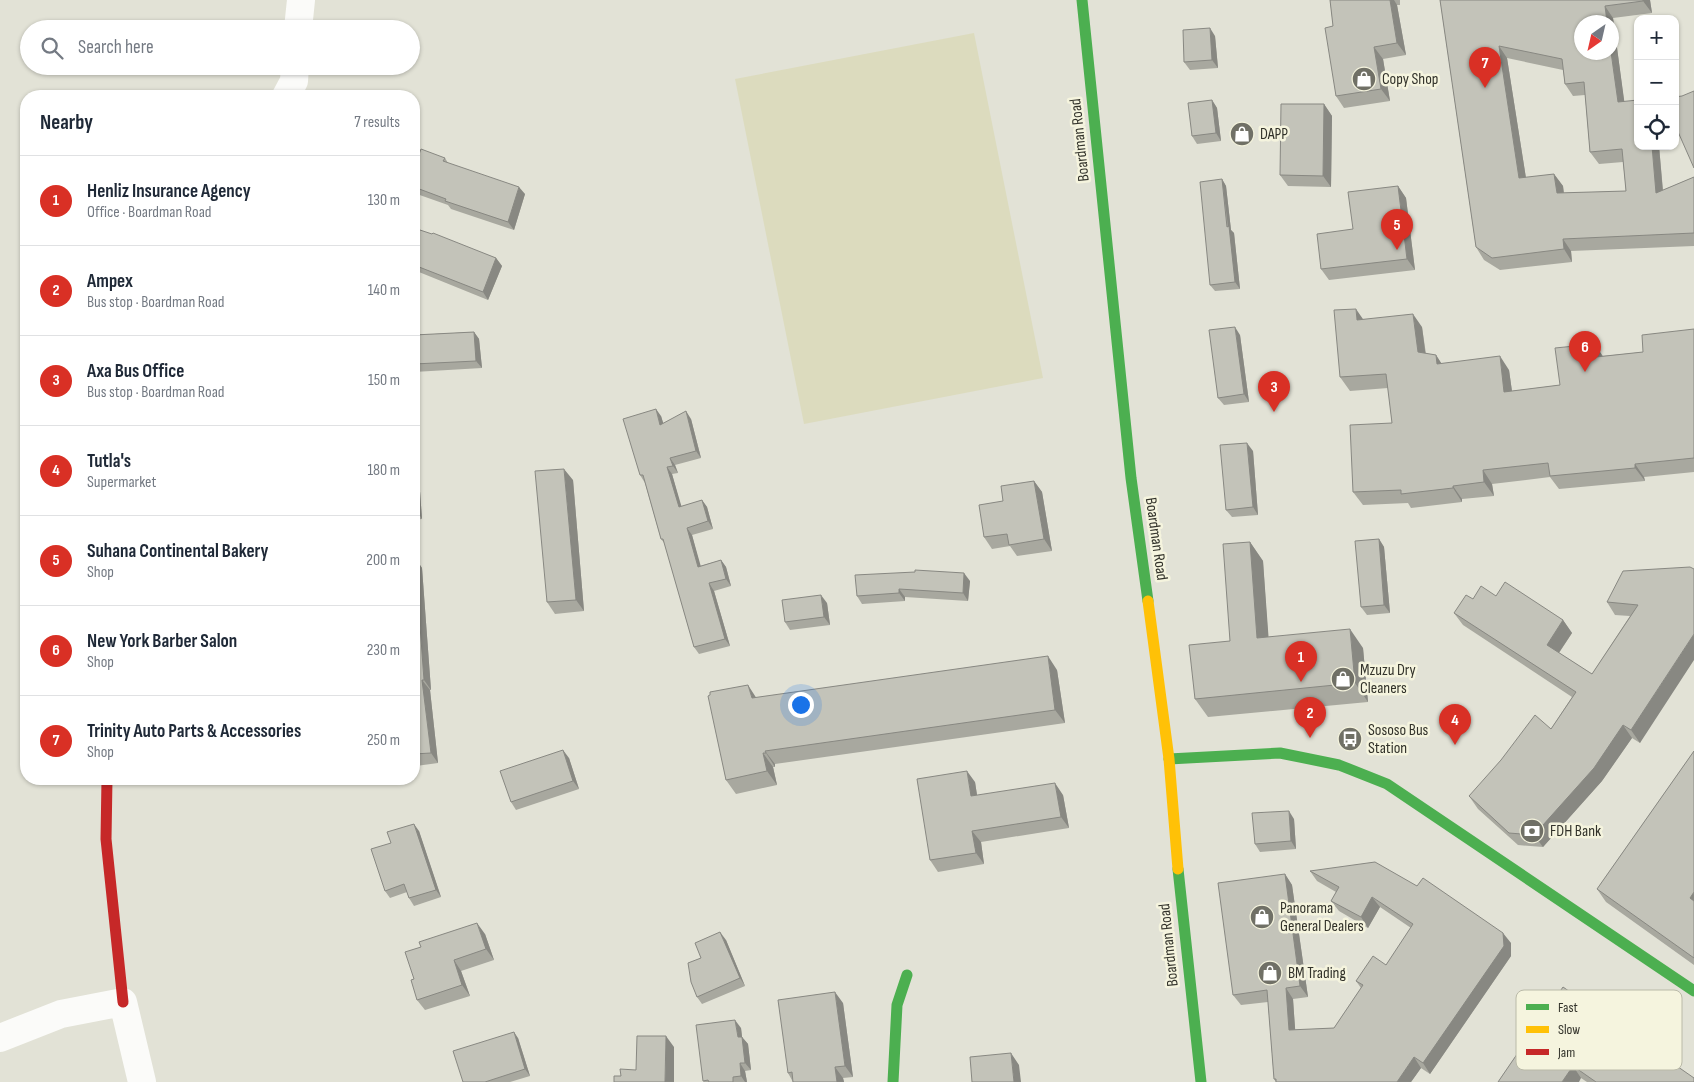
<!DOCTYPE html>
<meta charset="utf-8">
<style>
:root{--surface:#fff;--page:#f6f6f7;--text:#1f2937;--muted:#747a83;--line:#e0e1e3;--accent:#d93025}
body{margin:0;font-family:"Sofia Sans Condensed",sans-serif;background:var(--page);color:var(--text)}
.controls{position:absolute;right:15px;top:15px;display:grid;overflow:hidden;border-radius:10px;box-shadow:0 1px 4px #0004}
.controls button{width:45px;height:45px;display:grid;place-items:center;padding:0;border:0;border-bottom:1px solid var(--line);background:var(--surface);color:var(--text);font:25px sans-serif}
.compass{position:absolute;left:1574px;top:15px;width:45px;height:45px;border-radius:50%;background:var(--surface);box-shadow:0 1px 4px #0004;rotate:214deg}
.you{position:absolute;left:800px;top:704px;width:18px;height:18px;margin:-12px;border:4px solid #fff;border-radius:50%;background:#1a73e8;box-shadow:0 0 0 8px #1a73e833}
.badge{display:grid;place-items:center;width:32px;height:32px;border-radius:50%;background:var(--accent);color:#fff;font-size:16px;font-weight:700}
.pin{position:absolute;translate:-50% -41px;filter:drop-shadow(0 1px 2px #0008)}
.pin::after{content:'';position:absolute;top:26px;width:18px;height:15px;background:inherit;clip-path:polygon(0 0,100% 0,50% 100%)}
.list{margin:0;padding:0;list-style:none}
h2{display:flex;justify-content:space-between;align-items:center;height:65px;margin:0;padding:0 20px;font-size:21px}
h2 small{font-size:16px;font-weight:400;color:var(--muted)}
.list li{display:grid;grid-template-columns:32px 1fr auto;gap:15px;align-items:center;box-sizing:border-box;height:90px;padding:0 20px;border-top:1px solid var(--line)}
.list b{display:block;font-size:19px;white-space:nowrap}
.list p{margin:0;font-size:16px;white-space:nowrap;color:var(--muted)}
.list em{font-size:16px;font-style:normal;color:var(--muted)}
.icon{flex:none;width:28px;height:28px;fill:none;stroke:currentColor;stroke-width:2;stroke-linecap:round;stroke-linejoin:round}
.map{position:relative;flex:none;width:1694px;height:1082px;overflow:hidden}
.search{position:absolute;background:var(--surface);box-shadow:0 1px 4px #0004;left:20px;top:20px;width:400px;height:55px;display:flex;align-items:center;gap:12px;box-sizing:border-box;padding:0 18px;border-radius:28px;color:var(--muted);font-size:19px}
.panel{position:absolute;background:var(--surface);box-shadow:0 1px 4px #0004;left:20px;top:90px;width:400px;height:695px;border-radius:20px}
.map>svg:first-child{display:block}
</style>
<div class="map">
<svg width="1694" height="1082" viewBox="0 0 1694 1082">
<rect width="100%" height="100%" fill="#e2e2d6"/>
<path fill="#dcdbbe" d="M974,33l69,345 -239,46 -69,-345z"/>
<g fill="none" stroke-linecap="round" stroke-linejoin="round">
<path stroke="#fbfbf9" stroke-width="28" d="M298,29l3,-29
M286,96l8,-15 1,-15
M0,1038l61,-24 62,-12 19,80"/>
<path stroke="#4caf50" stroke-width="11" d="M1082,0l49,478 17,123
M1169,759l111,-6 59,12 48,19 307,207
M1178,869l23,213
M893,1082l4,-77 10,-30"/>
<path stroke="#ffc107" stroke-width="11" d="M1148,601l21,158 9,110"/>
<path stroke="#c62828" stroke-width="11" d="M107,779l-1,60 17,163"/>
</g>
<path fill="#a8a89f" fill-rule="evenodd" d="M1330,0h70v5h-3l9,50 -23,4 7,42 -46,7 -8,-12 -3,-70z
M1440,0h210l2,13 -39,5 11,83 14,45h21l4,44 31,-13v69l-123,5 1,11 -72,8 -16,-10 -8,-13zM1507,58l56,12 2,14 8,12 12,-1 5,57 9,12 24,-2 3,29 -62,2 -1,-7 -9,-12 -28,4z
M1215,36l3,32 -28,2 -6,-8z
M1212,100l5,8 4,33 -24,3 -5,-8z
M1324,104l8,12 -1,71 -43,-1 -8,-11z
M445,158l3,5 77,31 -11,36 -63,-21 -3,-4 -34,-12v-25z
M1222,179l4,7 5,44 3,3 6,56 -25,2 -5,-6z
M1398,186l8,12 9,72 -86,10 -8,-11 32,-40z
M414,228l82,30 6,8 -14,34 -74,-30z
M1363,319l59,8 4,27 10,1 5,8 68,7 3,21 48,-6 43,-29 40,-4 51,-23v143l-50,5 1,4 -86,8 -9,-12 -58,7 2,12 -32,3v3l-51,6 -3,-5 -45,2 -10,-13 39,-69 -4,-35 -38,3 -10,-14z
M474,332l5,7 3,29 -68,4v-37z
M1240,335l9,67 -25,3 -6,-7z
M661,416l2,7 28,-4 10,39 -26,7 3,8 -6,1 9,33 21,-7 5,7 6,22 -21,6 8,31 21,-6 5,7 5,19 -17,5 16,55 -31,8 -5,-7 -29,-103 -4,-5 -16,-56 -5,-8z
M414,445l3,4 5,70 -8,1z
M1253,451l5,64 -26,2 -6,-7z
M573,480l11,131 -29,3 -8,-12z
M1034,481l8,11 10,59 -35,5 -7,-10 -18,3 -8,-12 19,-36z
M1379,539l5,8 6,66 -23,2 -6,-8z
M1250,542l13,19 5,76 95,11 5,54 -160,15 -13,-18 35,-58z
M414,558l8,10 9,122h-1l8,73 -22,3 -2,-4z
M1690,567l-50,176 -8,-5 -30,43 -59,66 -25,-2 -40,-36 -9,-13 82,-67 21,-32 -109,-72 -9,-12 19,-14 23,-3 67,24 9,13 -13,20 33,21 38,-58 -15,-1 -8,-13z
M915,572l55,9 -2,20 -63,-4v4l-43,3 -5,-8z
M827,603l3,22 -40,5 -5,-8z
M1057,670l8,53 -290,41v3h-2l4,18 -41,9 -10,-14 -16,-85 46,3z
M1694,751v214l-88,-63 -9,-13z
M569,758l10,31 -63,21 -5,-8z
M975,782l2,13h86l6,33 -88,14 3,22 -46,8 -8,-12z
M1294,819l2,30 -36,3 -5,-8z
M419,831l22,66 -27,9 -5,-8 -2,-6 -17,6 -5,-7 6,-48z
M1310,871l201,72v13l-81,118 -9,-6 -10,14h-135l-2,-3 -6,-77 -27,3 -8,-10 52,-121 7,11 16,112 -15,2 2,31 39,-2 27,-40 -5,-7 30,-16 25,-37 -31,-21 -12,21 -29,-17 -8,-10 5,-9 -19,-11z
M485,934l9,26 -33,11 9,25 -45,14 -8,-10 -3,-21z
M726,940l19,46 -43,18 -5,-7 4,-39z
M1563,987l131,95h-107l-6,-4 -83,4z
M843,1003l10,74 -10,1 1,4h-51l-5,-9z
M741,1028l1,9 6,7 3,26 -6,1 2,11h-43l-1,-1z
M518,1038l12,38 -20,6h-47z"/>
<path fill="#888882" d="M1390,0h4l3,5 9,50 -9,-12z
M1643,0h7l2,13 -9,-12z
M1605,6l8,12 13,96 -8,-12 -7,-50 1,-30h-5z
M1210,28l5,8 3,32 -6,-8z
M1499,46l8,12 21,133 -9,-13z
M1374,47l9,12 7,42 -9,-12z
M1212,100l5,8 4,33 -5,-8z
M1324,104l8,12 -1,71 -8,-11z
M1652,146h7l5,59 -8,-12z
M1554,174l9,12 2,20 -8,-13z
M1222,179l4,7 5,44 3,3 6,56 -5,-7z
M1398,186l8,12 9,72 -8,-11z
M519,187l6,7 -11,36 -6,-8z
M1563,239l8,12 1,11 -8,-13z
M496,258l6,8 -14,34 -5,-8z
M1356,309l9,13 -8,-2z
M1413,314l9,13 5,39 -9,-14z
M1235,327l5,8 9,67 -5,-8z
M474,332l5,7 3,29 -6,-7z
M1595,344l9,14 -8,-1z
M1436,355l9,14 -8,-5z
M1500,356l9,14 5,36 -10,-14z
M656,409l5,7 5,16 -6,-7z
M686,411l5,8 10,39 -5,-7z
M1247,443l6,8 5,64 -5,-8z
M414,445l3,4 5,70 -5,-8 -3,-36z
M670,458l5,7 3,8 -5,-7z
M1635,464l9,13 1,4 -10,-13z
M667,467l5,7 12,41 -5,-8z
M564,469l9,11 11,131 -8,-11z
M1483,470l9,14 2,12 -10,-14z
M1034,481l8,11 10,59 -8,-12z
M1453,486l9,13v3l-9,-14z
M702,500l5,7 6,22 -5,-8z
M687,528l5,7 11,39 -5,-7z
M1379,539l5,8 6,66 -6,-8z
M1250,542l13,19 7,96 -13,-19z
M415,557l7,11 9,122 -7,-10z
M721,560l5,7 5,19 -5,-7z
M964,573l6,8 -2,20 -5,-8z
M709,583l5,8 16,55 -5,-7z
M899,589l6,8v4l-6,-8z
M821,595l6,8 3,22 -6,-8z
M1563,620l9,13 -16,24 -9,-12z
M1350,629l13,19 5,54 -13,-19z
M1694,634v26l-54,83 -9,-13z
M1048,656l9,14 8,53 -10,-13z
M422,680l8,10 8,73 -7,-10z
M748,685l9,14 -5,-1z
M1623,725l9,13 -30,43 -59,66 -9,-12z
M563,750l6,8 10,31 -6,-8z
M765,751l10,13v3l-9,-14z
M763,753l10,14 4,18 -10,-14z
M967,771l8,11 4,26 -8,-12z
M1055,783l8,12 6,33 -8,-11z
M1289,811l5,8 2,30 -5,-8z
M414,824l5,7 22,66 -5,-7z
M972,831l9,11 3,22 -8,-11z
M1285,874l7,11 16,112 -8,-11z
M1694,892v12l-4,-6z
M1372,897l8,10 -12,21 -7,-11z
M477,923l8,11 9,26 -8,-11z
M720,932l6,8 19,46 -5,-8z
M1503,933l8,10v13l-81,118 -7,-11z
M454,960l7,11 9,25 -8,-11z
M1286,988l7,11 3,42 -7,-11z
M835,992l8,11 10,74 -8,-11z
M735,1020l6,8 2,17 -5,-8z
M514,1032l4,6 12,38 -5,-7z
M666,1036l8,11v35h-9z
M742,1037l6,7 3,26 -6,-7z
M1011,1053l8,12 2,17h-7z
M1414,1057l7,11 -10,14h-14z
M740,1063l5,8 2,11h-2l-4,-6z
M1573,1066l8,12 -2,4h-17z
M835,1067l8,11 1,4h-7z"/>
<path fill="#c3c3b9" stroke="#888882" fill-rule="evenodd" d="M1330,0h60l7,43 -23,4 7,42 -45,7 -11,-68 8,-2z
M1440,0h203v1l-38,5 2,16h-25v30h29l7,50 20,-2v46h14l4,47 38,-16v56l-131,6 1,10 -72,9 -16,-11zM1499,46l63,13 3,25 19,-2 6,70 32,-3 4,42 -69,2 -3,-19 -35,4z
M1210,28l2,32 -28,2 -1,-32z
M1694,91v77l-19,-43v-28l7,-1z
M1212,100l4,33 -24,3 -4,-33z
M1281,104h43l-1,72 -43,-1z
M421,149l24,9 -2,3 76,26 -11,35 -63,-21 1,-2 -32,-12v-19z
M1222,179l5,48 2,-1 6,56 -25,3 -10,-103z
M1398,186l9,73 -86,10 -4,-35 36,-5 -5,-37z
M414,228l18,6 1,-1 63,25 -13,34 -69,-27z
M1356,309l1,11 56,-6 5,38 18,3 1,9 63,-8 4,36 56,-7 -5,-37 40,-4 1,13 47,-5 -1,-17 52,-6v129l-59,6v4l-85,8 -2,-13 -65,7 1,12 -31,4v2l-52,6v-4l-48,2 -3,-67 42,-2 -6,-49 -46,3 -6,-67z
M1235,327l9,67 -26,4 -9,-68z
M474,332l2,29 -62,3v-29z
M656,409l4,16 26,-14 10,40 -26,7 3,8 -6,1 12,40 23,-7 6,21 -21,7 11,39 23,-7 5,19 -17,4 16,56 -31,8 -31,-108h-2l-18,-64h-3l-17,-56z
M1247,443l6,64 -27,3 -6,-65z
M564,469l12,131 -29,2 -12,-131z
M414,475l3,36 -3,1z
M1034,481l10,58 -35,6 -2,-11 -23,3 -5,-32 24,-4 -2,-15z
M1379,539l5,66 -23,2 -6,-66z
M1250,542l7,96 93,-9 5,54 -160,16 -6,-54 41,-4 -7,-97z
M415,557l9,123h-2l9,73 -17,1v-196z
M1690,567l4,2v65l-63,96 -8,-5 -29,43 -60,67 -25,-2 -40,-37 32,-36 34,-45 16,14 25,-37 -122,-79 12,-18 7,4 8,-13 15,10 9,-14 58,38 -16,25 45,29 46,-69 -31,-3 16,-31z
M915,570l49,3 -1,20 -64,-4v4l-42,3 -2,-21 60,-3z
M821,595l3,22 -39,5 -3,-22z
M1048,656l7,54 -290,41 1,2h-3l4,18 -41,9 -18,-84 2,-1v-3l38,-7 4,13z
M563,750l10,31 -62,21 -11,-31z
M1694,751v141l-4,6 4,3v57l-97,-69z
M967,771l4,25 84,-13 6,34 -89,14 4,22 -46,7 -13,-81z
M1289,811l2,30 -36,3 -3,-31z
M414,824l22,66 -27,8 -5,-14 -19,7 -14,-42 20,-6 -4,-11z
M1375,862l42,24 6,-8 80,55 1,13 -81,117 -9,-6 -17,25h-121v-3h-2l-7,-89 -34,5 -15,-112 67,-9 15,112 -14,2 3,42 45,-2 29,-43 -7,-4 17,-25 13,9 27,-41 -41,-27 -11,20 -30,-16 8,-14 -29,-16z
M477,923l9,26 -32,11 8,25 -45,15 -6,-20 3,-1 -9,-27 16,-5 -2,-5z
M720,932l20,46 -43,19 -6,-15 -3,-19 13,-5 -6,-15z
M1563,987l131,91v4h-98l-23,-16 -11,16h-64z
M835,992l10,74 -10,1 2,15h-44l-1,-10 -4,1 -10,-73z
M735,1020l3,17h4l3,26h-5l1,13 -8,1v5h-24l-1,-2 -5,1 -7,-56z
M514,1032l11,37 -40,13h-22l-10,-31z
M637,1036h29l-1,46h-51v-6h7l-1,-7 16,1z
M1011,1053l3,29h-42l-2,-25z"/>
<defs>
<g id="shop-disc" transform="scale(1.25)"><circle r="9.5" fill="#707066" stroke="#f5f4de"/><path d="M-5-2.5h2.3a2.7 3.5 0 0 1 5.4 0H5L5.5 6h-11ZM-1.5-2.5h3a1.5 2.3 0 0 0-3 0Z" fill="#fff"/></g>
<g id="bus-disc" transform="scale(1.25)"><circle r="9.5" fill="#707066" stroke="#f5f4de"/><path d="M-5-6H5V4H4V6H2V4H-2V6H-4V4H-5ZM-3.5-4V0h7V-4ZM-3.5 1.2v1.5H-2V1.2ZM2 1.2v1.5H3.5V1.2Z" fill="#fff"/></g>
<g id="bank-disc" transform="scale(1.25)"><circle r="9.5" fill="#707066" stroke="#f5f4de"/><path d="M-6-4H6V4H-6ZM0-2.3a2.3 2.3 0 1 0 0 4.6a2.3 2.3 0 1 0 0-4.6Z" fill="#fff"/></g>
</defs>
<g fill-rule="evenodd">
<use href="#shop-disc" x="1364" y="79"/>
<use href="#shop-disc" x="1242" y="134"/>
<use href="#shop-disc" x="1343" y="679"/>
<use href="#bus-disc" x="1350" y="739"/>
<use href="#bank-disc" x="1532" y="831"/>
<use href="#shop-disc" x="1262" y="917"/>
<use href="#shop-disc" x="1270" y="973"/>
</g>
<g text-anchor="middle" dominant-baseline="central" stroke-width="5" stroke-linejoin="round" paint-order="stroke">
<g font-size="16" fill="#32322a" stroke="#f5f4de" text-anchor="start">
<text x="1382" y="79">Copy Shop</text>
<text x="1260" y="134">DAPP</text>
<text x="1360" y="670">Mzuzu Dry<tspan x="1360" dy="18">Cleaners</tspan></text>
<text x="1368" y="730">Sososo Bus<tspan x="1368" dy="18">Station</tspan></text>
<text x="1550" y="831">FDH Bank</text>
<text x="1280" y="908">Panorama<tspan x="1280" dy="18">General Dealers</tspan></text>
<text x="1288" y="973">BM Trading</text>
</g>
<g font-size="16" fill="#32322a" stroke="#f5f4de">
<text transform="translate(1080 140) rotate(-96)">Boardman Road</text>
<text transform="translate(1156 539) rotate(82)">Boardman Road</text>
<text transform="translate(1169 945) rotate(-96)">Boardman Road</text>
</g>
</g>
<rect x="1516" y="990" width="166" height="80" rx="8" fill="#f5f4de" stroke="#babaa8" stroke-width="1"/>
<rect x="1526" y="1004" width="23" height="6" fill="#4caf50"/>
<rect x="1526" y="1026" width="23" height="7" fill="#ffc107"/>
<rect x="1526" y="1049" width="23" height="6" fill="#c62828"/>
<g font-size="14" fill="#32322a">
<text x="1558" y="1012">Fast</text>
<text x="1558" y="1034">Slow</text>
<text x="1558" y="1057">Jam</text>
</g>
</svg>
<div class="controls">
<button>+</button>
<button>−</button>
<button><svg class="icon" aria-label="locate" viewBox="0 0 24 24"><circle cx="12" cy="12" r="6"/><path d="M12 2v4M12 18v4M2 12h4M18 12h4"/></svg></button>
</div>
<svg class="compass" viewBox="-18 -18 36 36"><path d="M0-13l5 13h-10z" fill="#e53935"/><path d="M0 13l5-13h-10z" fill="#747a83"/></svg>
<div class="you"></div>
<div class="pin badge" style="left:1301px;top:682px">1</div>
<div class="pin badge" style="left:1310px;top:738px">2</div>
<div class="pin badge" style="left:1274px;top:412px">3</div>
<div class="pin badge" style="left:1455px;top:745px">4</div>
<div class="pin badge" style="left:1397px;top:250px">5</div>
<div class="pin badge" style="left:1585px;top:372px">6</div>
<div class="pin badge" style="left:1485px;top:88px">7</div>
<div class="search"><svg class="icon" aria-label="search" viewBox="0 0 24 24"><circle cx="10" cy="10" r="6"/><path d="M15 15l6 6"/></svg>Search here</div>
<section class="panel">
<h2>Nearby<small>7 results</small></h2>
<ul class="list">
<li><span class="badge">1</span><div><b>Henliz Insurance Agency</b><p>Office · Boardman Road</p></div><em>130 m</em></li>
<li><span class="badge">2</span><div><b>Ampex</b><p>Bus stop · Boardman Road</p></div><em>140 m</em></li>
<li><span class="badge">3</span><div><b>Axa Bus Office</b><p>Bus stop · Boardman Road</p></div><em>150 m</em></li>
<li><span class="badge">4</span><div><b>Tutla's</b><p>Supermarket</p></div><em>180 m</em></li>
<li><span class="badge">5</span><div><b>Suhana Continental Bakery</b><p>Shop</p></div><em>200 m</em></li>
<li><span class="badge">6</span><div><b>New York Barber Salon</b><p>Shop</p></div><em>230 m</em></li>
<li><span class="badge">7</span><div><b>Trinity Auto Parts &amp; Accessories</b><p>Shop</p></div><em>250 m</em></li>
</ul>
</section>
</div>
